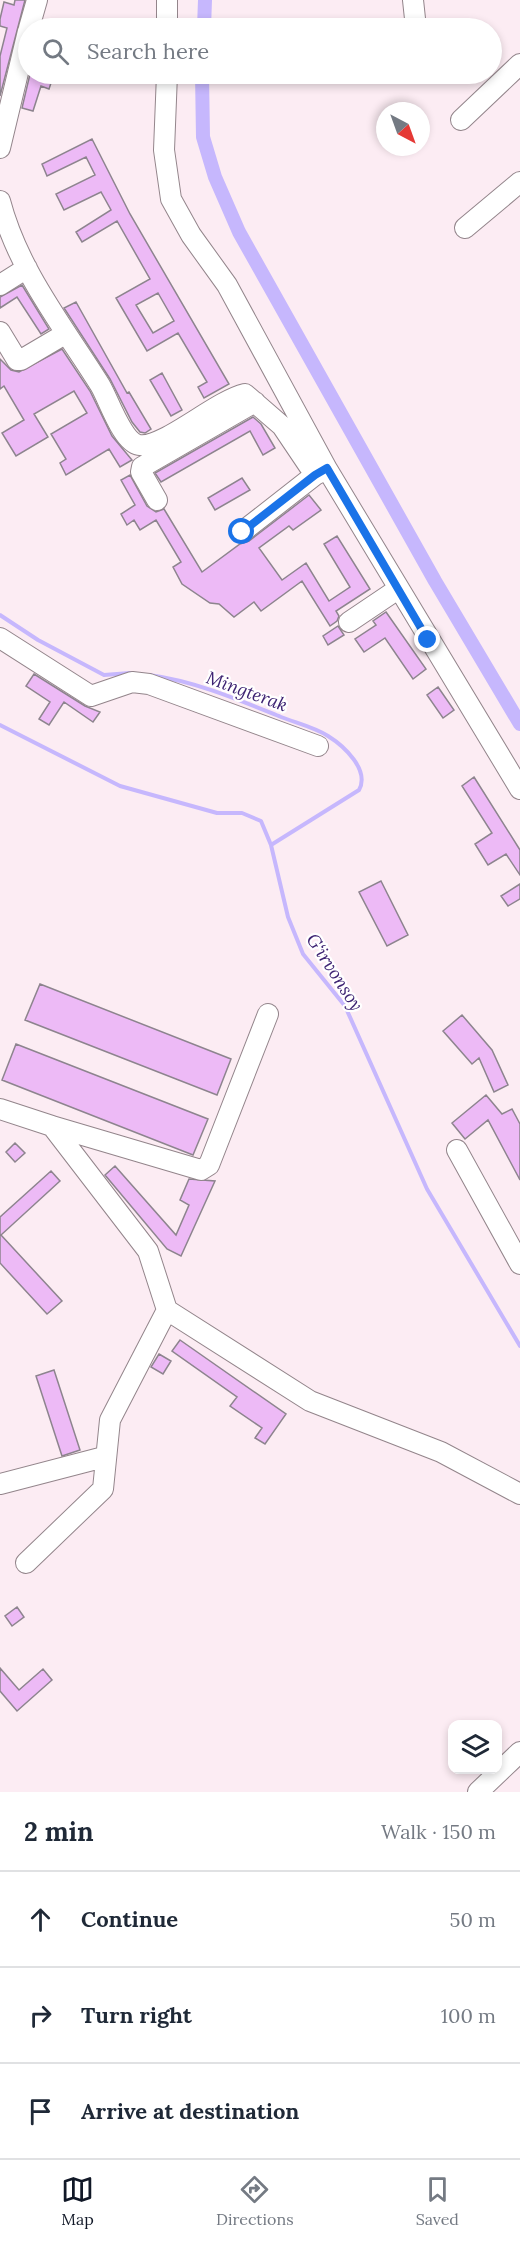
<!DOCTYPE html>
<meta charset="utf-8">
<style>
:root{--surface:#fff;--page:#f2f2f3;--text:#1f2937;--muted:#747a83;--line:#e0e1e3;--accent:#111827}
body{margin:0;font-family:Lora,serif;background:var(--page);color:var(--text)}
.controls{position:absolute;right:18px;bottom:18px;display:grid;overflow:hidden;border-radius:12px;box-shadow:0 3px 9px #0003}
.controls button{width:54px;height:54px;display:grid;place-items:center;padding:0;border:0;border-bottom:2px solid var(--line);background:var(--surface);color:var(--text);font:30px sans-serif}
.compass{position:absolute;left:376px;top:102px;width:54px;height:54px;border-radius:50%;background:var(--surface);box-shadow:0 3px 9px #0003;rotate:139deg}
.stop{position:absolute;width:18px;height:18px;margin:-14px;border:4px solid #1a73e8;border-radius:50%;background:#fff}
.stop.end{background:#1a73e8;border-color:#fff;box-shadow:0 2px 6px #0008}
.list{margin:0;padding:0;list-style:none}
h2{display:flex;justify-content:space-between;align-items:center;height:78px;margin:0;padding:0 24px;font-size:26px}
h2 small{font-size:20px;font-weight:400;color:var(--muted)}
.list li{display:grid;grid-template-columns:39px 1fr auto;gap:18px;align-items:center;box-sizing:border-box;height:96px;padding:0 24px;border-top:2px solid var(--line)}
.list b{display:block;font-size:22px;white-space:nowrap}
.list em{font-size:20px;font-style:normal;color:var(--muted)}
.icon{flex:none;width:33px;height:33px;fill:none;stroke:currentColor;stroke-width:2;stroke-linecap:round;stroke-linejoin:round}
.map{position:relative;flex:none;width:520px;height:1792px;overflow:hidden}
.search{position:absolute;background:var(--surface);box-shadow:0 3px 9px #0003;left:18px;right:18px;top:18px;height:66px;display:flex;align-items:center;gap:15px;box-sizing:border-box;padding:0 21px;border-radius:33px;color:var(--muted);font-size:22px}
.sheet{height:366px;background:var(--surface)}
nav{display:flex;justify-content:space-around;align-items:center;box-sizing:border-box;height:84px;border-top:2px solid var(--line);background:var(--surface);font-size:16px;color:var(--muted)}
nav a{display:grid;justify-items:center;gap:3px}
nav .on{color:var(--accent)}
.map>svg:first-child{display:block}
</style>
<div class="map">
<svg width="520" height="1792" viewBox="0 0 520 1792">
<rect width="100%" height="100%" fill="#fcecf3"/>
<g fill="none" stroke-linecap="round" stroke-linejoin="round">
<path stroke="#c6b7fd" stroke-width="4" d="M0,615l38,25 66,35 26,-2
M149,675c46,6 90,25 132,42 15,6 33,10 47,19 16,10 42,34 31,54l-88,55
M0,725l120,61 97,27h25l19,8 10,24 17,72 15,37 42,52 82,183 93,157"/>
<path stroke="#c6b7fd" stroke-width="14" d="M204,28l1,-28
M202,74l1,63 12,40 24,55 196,349 85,143"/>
</g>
<path fill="#edbaf6" stroke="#8d848e" stroke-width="1.5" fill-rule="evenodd" d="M15,0h10l-25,96v-40l7,-28 -7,-2v-7l4,-17 10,3z
M30,74l23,3 -4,12 -8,-3 -8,25 -11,-3z
M92,139l38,75 99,170 -25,14 -6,-11 9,-5 -29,-49 -31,18 -31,-53 34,-19 -33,-58 -35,21 -6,-10 35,-22 -10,-18 -37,18 -8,-16 39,-19 -9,-18 -39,19 -5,-12zM158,293l16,28 -21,12 -17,-28z
M22,285l27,44 -8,5 -24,-37 -17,11v-11z
M76,302l51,91 2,-1 22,37 -6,4 -5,-1 -8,-10 -22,-43 -46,-71z
M62,349l28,42 22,45 20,24 -12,7 -11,-18 -43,26 -6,-12 6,-4 -15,-25 36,-21 -13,-22 -40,23 14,23 -32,19 -14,-23 22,-13 -20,-34 -4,3v-30l11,11 8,2z
M162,373l20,37 -11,6 -21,-36z
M253,417l8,7 14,24 -12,7 -13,-24 -89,51 -6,-9z
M130,475l17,31 9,6 8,-3 38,63 38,-28 9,-3 60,-46 12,15 -28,20 -4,-4 -30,22 23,32 24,-17 23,38 21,-14 -26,-43 13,-8 33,53 -34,22 3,5 -2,5 -7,5 -28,-45 -41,30 -7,-9 -20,15 -15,-13 -9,-1 -28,-19 -9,-17 8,-5 -25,-42 -16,10 -6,-10 -7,5 -6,-11 14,-9 -14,-25z
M242,478l8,12 -35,20 -7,-12z
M386,612l40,57 -13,10 -28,-41 -21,14 -9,-13 21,-14 -3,-4z
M338,626l6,9 -16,10 -5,-9z
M34,674l51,32 15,6 -7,10 -29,-20 -15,23 -10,-6 11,-17 -24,-16z
M438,687l16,23 -11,8 -16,-23z
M474,777l46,73v25l-14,-21 -18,11 -13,-21 17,-11 -30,-47z
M381,881l27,54 -21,11 -28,-54z
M520,884v15l-12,7 -7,-10z
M40,984l191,75 -14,36 -192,-75z
M462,1015l30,35 16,35 -14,7 -15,-34 -7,6 -29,-33z
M16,1044l192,75 -15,36 -191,-75z
M486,1095l16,19 10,-5 8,15v56l-32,-60 -23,19 -13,-16z
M15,1143l10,10 -10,9 -9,-10z
M115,1166l61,69 13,-30 -9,-5 9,-21 26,2 -34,75 -14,-7 -62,-74z
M51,1171l9,10 -59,54 61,66 -15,13 -47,-51v-46z
M180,1340l106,74 -21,30 -10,-6 7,-10 -32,-22 7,-9 -65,-46z
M159,1354l12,7 -8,13 -12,-7z
M54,1370l26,80 -18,6 -26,-80z
M17,1607l7,10 -12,9 -7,-10z
M0,1668l19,22 24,-21 9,11 -35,31 -17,-20z"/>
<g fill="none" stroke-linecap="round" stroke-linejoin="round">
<g stroke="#93858b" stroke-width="22">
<path id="minor" d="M413,0l3,28
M29,28l8,-28
M167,28v-28
M167,74l-3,76 7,49 20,36 36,50 100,184
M461,120l59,-56
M0,148l28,-117
M0,201c18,69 63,125 100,184 9,15 22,57 39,60 24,4 76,-44 106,-51l37,32 33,49 12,-6 193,320
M465,228l55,-46
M0,285l27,-17
M0,332l17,28h4l44,-26
M157,500l-16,-28 1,-5 113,-65
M242,532l73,-57
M349,622l49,-33
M0,638l91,58 41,-14 17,2 169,62
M0,1109l52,17 96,125 19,59 143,91 131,51 79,42
M52,1126l149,44 8,-5 59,-151
M457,1150l63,114
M0,1484l104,-27
M26,1563l77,-74 7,-69 57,-110
M478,1792l42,-40"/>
</g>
<use href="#minor" stroke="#fff" stroke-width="20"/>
</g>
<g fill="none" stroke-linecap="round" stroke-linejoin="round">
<path stroke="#1a73e8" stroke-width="8" d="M242,532l73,-57 12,-7 101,172"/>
</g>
<g text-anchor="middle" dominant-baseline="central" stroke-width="4.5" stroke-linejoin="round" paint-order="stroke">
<g font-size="18" font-style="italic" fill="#3e2473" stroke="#fff">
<text transform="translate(247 691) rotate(20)">Mingterak</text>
<text transform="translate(335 972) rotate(57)">G‘irvonsoy</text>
</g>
</g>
</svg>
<div class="controls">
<button><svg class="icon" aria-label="layers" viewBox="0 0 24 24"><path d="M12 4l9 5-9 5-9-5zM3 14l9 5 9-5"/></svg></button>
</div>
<svg class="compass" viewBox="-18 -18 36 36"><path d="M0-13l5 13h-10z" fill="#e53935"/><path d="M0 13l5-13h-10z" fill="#747a83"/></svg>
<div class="stop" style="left:242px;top:532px"></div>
<div class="stop end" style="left:428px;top:640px"></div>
<div class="search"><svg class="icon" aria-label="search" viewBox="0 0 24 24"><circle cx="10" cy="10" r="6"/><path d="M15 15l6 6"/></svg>Search here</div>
</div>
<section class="sheet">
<h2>2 min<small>Walk · 150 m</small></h2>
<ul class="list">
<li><svg class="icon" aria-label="ahead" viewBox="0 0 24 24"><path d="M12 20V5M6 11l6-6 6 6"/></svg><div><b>Continue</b></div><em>50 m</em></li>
<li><svg class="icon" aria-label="right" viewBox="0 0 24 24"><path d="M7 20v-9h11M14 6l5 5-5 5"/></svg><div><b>Turn right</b></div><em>100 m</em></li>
<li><svg class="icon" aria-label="arrive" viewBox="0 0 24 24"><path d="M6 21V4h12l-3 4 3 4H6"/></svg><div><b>Arrive at destination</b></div></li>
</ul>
</section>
<nav>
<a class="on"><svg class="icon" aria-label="map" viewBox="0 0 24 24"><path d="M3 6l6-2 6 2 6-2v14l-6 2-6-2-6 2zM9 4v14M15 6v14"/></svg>Map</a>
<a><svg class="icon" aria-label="directions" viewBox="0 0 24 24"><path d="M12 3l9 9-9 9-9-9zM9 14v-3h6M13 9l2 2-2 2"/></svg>Directions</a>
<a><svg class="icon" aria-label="saved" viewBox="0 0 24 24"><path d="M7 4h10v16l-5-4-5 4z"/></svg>Saved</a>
</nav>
